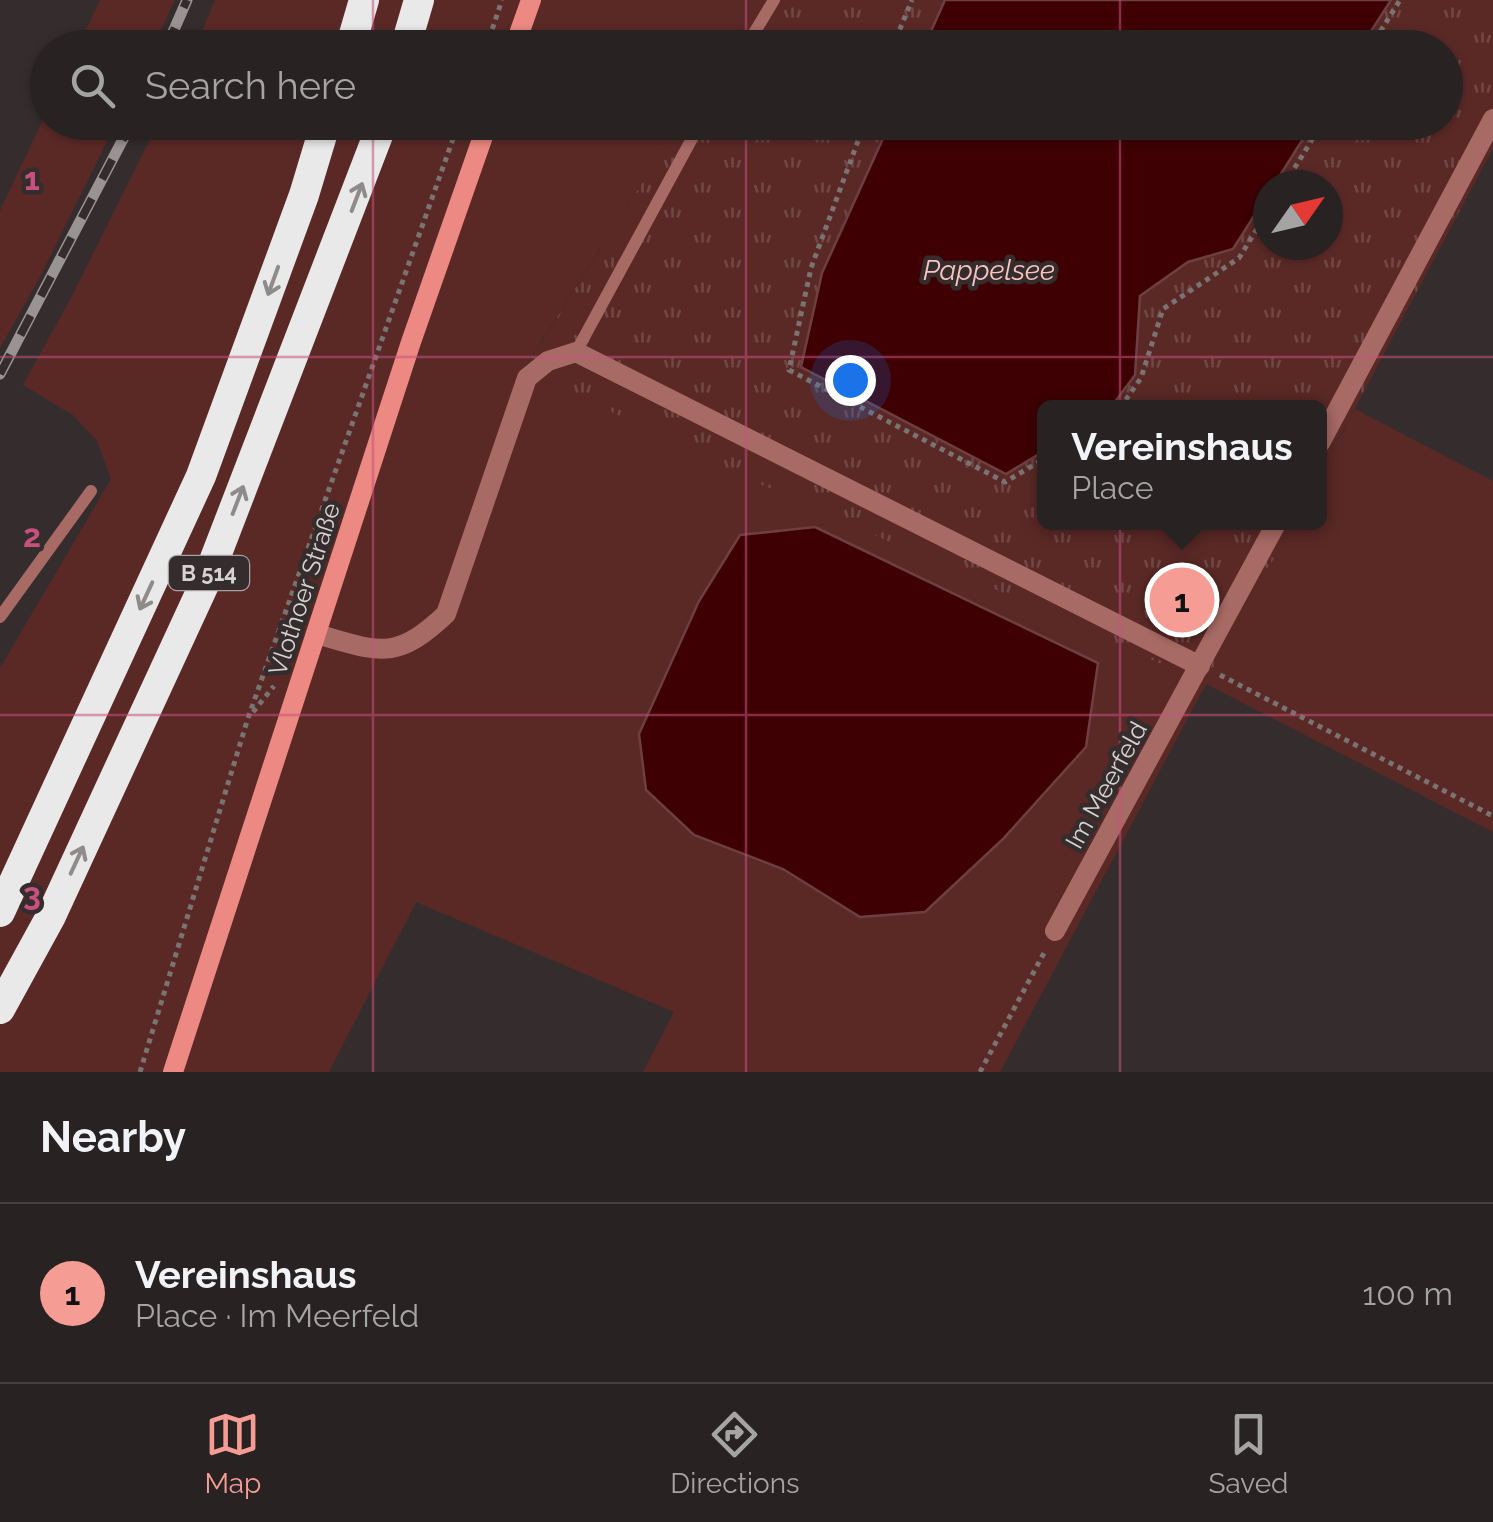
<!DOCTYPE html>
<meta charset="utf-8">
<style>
:root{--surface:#282222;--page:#302a2a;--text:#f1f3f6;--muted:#a5a4a5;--line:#443f40;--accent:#f59c95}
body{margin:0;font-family:Raleway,sans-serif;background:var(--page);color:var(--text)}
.compass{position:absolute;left:1253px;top:170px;width:90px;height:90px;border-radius:50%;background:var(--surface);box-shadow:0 2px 8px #0004;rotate:56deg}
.you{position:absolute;left:850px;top:380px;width:35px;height:35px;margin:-25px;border:8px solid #fff;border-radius:50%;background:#1a73e8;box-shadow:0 0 0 15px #1a73e833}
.badge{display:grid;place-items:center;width:65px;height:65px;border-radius:50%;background:var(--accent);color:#111;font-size:32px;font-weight:700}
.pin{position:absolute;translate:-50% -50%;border:5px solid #fff;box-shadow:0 2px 10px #0006}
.popup{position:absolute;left:1037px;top:400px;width:290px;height:130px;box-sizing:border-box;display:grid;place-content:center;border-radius:15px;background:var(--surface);filter:drop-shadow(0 2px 8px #0005);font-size:32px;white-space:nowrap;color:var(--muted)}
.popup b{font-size:38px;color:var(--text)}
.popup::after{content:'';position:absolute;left:50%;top:100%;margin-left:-20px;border:20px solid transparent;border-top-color:var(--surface)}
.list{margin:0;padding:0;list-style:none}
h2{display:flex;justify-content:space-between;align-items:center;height:130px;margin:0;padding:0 40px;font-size:42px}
h2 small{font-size:32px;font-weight:400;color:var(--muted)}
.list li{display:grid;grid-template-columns:65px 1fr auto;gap:30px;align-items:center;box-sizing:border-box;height:180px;padding:0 40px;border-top:2px solid var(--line)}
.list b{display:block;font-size:38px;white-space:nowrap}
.list p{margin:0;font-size:32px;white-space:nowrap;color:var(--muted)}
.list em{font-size:32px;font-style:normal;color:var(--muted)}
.icon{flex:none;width:55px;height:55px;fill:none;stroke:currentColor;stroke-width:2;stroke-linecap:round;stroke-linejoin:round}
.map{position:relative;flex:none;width:1493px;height:1072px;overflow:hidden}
.search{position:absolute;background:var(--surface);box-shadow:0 2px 8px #0004;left:30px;right:30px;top:30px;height:110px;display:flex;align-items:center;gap:25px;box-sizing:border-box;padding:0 35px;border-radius:55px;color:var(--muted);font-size:38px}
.sheet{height:310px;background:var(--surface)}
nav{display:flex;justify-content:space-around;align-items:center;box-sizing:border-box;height:140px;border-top:2px solid var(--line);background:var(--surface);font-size:28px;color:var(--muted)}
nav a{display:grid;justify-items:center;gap:5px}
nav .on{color:var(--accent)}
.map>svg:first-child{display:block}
</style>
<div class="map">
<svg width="1493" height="1072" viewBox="0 0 1493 1072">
<defs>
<pattern id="park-tufts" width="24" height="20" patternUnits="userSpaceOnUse" patternTransform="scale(2.5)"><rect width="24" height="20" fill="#5a2926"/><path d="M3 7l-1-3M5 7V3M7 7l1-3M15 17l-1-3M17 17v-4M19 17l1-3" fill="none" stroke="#714745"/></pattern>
</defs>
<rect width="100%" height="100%" fill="#352d2d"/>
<path fill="#5a2926" d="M100,0h75l-22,47h-75z
M215,0h542l-30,47 -532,1z
M47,111l1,11 68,1 -77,156 -39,69v-137z
M158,123h522l-155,244 681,316 87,-160 27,-1v-48l35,-65 138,72v351l-287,-148 -206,388h-357l31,-60 -258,-110 -87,170h-329v-404l111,-189 -14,-38 -24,-26 -50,-30 49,-89z"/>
<path fill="url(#park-tufts)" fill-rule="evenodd" d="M757,0h736v148l-173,326v-66h-276v114l249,1 -87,161 -503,-226 -178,-90 155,-245 766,-1v-74l-719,-1zM1268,185h60v60h-60z"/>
<path fill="#3f0003" stroke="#6d3f41" stroke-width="2.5" d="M945,0h446l-30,47h-437z
M890,123v-1l423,1 -39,62h-6v9l-35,55 -45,13 -48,34 -5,79 -24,32 -67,1v43l-38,23 -205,-107 21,-94z
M815,527l283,136 -12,84 -83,92 -78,73 -65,5 -77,-48 -89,-34 -48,-45 -7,-56 60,-133 41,-66z"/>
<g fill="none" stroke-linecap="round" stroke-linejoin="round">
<path stroke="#7a7373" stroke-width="5" stroke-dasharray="5 5" stroke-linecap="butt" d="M486,48l16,-48
M892,48l20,-48
M1370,48l30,-48
M865,122l-54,146 -22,102 216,112 39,-23
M1284,185l39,-63
M1120,408l21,-30 22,-69 76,-51 29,-47
M1220,675l273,141
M253,712l21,-26
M140,1072l108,-354 211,-596
M980,1072l65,-121"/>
<path stroke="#a86a65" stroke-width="12" d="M745,48l29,-48
M576,352l125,-230
M0,617l91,-126"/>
<path stroke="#a86a65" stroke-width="20" d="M1320,443l173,-324
M316,634c63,17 78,29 130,-20l81,-236 21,-17 28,-9 624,314
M1055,931l222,-409"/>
<path stroke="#ec8982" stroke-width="20" d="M514,48l17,-48
M173,1072l238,-730 77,-220"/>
<path stroke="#e9e9e9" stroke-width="30" d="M350,48l14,-48
M405,48l14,-48
M0,912l201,-436 103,-281 22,-73
M0,1009l51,-93 158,-342 174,-452"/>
<g stroke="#999393" stroke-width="11">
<path id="rail" d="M166,48l21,-48
M0,374l132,-252"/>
</g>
<use href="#rail" stroke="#352d2d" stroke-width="8" stroke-dasharray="22" stroke-linecap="butt"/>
</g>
<defs><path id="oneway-shaft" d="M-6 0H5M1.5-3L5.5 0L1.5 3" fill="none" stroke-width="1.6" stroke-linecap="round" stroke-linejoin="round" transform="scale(2.5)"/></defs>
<g stroke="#8f8b8b">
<use href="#oneway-shaft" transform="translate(357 197) rotate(-69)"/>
<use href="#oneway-shaft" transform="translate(273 281) rotate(110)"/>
<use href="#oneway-shaft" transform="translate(238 500) rotate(-69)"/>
<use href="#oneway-shaft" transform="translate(146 596) rotate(115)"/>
<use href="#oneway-shaft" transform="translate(77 860) rotate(-65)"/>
</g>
<path fill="none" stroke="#c8507f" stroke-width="2.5" stroke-opacity="0.55" d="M373,0v48M746,0v48M1120,0v48M373,122v950M746,122v950M1120,122v950M0,357h1493M0,715h1493"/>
<g text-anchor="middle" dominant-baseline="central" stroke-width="9" stroke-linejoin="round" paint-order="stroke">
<rect fill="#352d2d" stroke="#a6a0a0" stroke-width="2.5" x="169" y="556" width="80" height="34" rx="8"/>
<g font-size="22" font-weight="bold" fill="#d7d2d2">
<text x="209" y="573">B 514</text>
</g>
<g font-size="25" fill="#d7d2d2" stroke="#352d2d">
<text transform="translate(304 589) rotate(-72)">Vlothoer Straße</text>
<text transform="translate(1106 785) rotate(-61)">Im Meerfeld</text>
</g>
<g font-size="28" font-style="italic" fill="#f8c4bf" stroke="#352d2d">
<text x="989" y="270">Pappelsee</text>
</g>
</g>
<g font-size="32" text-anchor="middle" font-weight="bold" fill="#c8507f" stroke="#352d2d" stroke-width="9" stroke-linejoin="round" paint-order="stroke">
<text x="32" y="190">1</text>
<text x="32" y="547">2</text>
<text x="32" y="905">3</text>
</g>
</svg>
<svg class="compass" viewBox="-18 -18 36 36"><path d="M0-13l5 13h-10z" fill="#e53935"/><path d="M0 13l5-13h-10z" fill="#a5a4a5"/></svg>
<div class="you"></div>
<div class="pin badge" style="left:1182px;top:600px">1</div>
<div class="popup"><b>Vereinshaus</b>Place</div>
<div class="search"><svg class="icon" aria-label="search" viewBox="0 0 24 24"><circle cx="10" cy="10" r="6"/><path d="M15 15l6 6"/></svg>Search here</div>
</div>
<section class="sheet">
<h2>Nearby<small></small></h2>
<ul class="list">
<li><span class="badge">1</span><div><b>Vereinshaus</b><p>Place · Im Meerfeld</p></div><em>100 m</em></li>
</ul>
</section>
<nav>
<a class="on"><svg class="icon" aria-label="map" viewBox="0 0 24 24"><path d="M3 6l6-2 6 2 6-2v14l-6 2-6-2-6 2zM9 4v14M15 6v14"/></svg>Map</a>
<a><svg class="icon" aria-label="directions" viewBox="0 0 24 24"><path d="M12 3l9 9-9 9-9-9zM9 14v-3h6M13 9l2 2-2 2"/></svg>Directions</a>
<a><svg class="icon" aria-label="saved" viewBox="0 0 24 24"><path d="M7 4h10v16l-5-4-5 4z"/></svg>Saved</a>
</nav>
